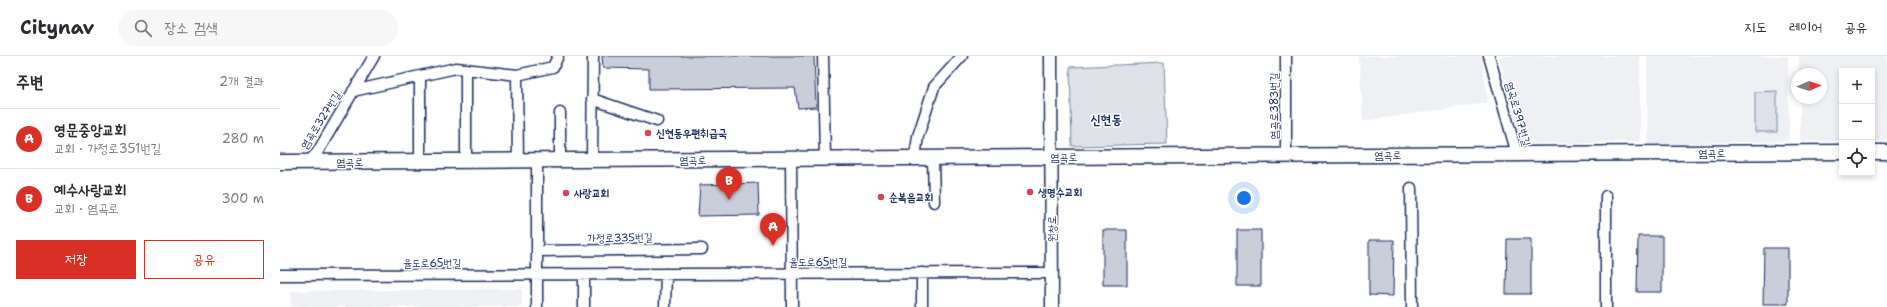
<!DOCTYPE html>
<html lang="ko">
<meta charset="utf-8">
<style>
:root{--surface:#fff;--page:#f7f7f7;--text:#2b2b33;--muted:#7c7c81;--line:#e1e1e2;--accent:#d93025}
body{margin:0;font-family:"Shantell Sans","Poor Story",sans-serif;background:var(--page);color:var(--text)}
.controls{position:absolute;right:12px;top:12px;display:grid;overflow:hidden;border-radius:0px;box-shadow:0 2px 6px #0003}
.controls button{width:36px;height:36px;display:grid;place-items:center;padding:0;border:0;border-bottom:1px solid var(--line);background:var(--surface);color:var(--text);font:20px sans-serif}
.compass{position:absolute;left:1511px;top:12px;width:36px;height:36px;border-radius:50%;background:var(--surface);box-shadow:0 2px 6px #0003;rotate:87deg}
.you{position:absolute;left:964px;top:142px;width:14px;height:14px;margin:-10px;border:3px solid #fff;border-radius:50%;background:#1a73e8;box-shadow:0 0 0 6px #1a73e833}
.badge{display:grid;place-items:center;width:26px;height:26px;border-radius:50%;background:var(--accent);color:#fff;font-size:13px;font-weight:700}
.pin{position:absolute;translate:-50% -33px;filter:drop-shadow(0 1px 2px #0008)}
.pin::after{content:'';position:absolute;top:21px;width:14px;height:12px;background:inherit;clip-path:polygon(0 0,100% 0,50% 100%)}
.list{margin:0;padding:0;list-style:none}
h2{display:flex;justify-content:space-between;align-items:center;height:52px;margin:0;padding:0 16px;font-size:17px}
h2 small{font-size:13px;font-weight:400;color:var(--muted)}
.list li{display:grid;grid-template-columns:26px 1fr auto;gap:12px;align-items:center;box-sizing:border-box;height:60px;padding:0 16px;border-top:1px solid var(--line)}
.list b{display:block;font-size:15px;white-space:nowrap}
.list p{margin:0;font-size:13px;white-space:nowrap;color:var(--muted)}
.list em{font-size:13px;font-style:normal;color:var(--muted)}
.actions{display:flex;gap:8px;padding:12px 16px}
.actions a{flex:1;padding:9px 0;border:1px solid var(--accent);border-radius:0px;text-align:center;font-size:14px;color:var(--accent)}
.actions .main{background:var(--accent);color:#fff}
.icon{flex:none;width:22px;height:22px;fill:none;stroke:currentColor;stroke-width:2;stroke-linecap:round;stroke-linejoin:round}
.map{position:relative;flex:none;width:1607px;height:251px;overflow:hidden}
header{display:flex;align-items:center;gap:24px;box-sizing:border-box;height:56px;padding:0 20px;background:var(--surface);border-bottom:1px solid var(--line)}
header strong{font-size:19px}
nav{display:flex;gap:22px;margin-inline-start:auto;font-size:14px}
.search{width:280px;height:36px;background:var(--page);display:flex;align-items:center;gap:10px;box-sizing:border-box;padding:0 14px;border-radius:22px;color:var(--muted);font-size:15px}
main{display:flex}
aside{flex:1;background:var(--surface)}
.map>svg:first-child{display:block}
</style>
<header>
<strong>Citynav</strong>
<div class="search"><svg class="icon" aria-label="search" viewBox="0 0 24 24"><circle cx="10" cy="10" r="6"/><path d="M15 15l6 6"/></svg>장소 검색</div>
<nav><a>지도</a><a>레이어</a><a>공유</a></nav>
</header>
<main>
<aside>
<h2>주변<small>2개 결과</small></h2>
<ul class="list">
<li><span class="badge">A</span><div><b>영문중앙교회</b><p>교회 · 가정로351번길</p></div><em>280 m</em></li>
<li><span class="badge">B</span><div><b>예수사랑교회</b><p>교회 · 염곡로</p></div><em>300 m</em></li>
</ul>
<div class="actions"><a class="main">저장</a><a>공유</a></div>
</aside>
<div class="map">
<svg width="1607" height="251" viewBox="0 0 1607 251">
<rect width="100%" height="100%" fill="#fff"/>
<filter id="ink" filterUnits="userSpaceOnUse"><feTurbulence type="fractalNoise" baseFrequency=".025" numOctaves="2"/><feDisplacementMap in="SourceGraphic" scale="8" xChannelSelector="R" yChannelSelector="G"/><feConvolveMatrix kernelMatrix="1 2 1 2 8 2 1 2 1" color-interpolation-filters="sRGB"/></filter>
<g filter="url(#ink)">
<path fill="#eff0f4" d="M1079,0h123l6,47 -125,18z
M1219,0h141v86l-118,2z
M1367,0h141l1,85 -141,3z
M1519,0h88v85h-15v-70h-30v70h-42v-43h21v-24h-22z
M242,233v18h-231v-16z"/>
<path fill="#dee1e7" stroke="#7c88a2" d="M884,7l3,81 -95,2 -2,-79z
M1497,35v41h-22v-40z"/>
<path fill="#caceda" stroke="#1b2f5e" d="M322,0h212l2,51 -18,1 -3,-20 -146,1v-20l-46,-1z
M478,127l1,32 -61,1 2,-31z
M823,174h24v55h-24z
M957,174h24v56h-24z
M1358,180h24v56h-25z
M1227,183h24v55h-25z
M1089,184h25l-1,56 -24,-1z
M1484,192h24v56h-25z"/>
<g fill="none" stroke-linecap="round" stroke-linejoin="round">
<g stroke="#1b2f5e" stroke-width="13">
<path id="minor" d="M543,0l2,103
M1006,0v100
M1209,0l28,98
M186,13v92
M237,19l1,86
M140,20v85
M73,35l103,-23 61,7 36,-8 5,-11
M312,43l65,22
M635,102l3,-22 16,-49 28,-31
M653,102l1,44
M511,103l1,148
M312,104l1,-104
M280,105v-48
M28,106l9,-9 57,-97
M1131,132l1,119
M257,195l165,-2
M642,217v34
M0,219l772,-2
M304,219v32
M257,251v-146
M385,251l1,-33
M1326,251v-111"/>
</g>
<g stroke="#1b2f5e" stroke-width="15">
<path id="tertiary" d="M771,0l1,251"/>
</g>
<g stroke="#1b2f5e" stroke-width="17">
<path id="secondary" d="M1592,96h15
M0,106l1562,-10"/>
</g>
<use href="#minor" stroke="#fff" stroke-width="10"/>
<use href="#tertiary" stroke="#fff" stroke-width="12"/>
<use href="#secondary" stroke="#fff" stroke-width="14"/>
</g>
</g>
<g fill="#d1495b" stroke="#fff" stroke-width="1.5">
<circle cx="368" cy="77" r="4"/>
<circle cx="750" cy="136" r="4"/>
<circle cx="286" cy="137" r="4"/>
<circle cx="601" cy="141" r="4"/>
</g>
<g text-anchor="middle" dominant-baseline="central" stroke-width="3" stroke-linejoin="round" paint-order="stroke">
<g font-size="11" fill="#1b2f5e" stroke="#fff">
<text transform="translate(994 50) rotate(-90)">염곡로383번길</text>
<text transform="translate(1238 58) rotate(74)">염곡로397번길</text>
<text transform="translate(41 64) rotate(-58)">염곡로327번길</text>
<text x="1432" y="97">염곡로</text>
<text x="1108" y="99">염곡로</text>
<text x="784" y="101">염곡로</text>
<text x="413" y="104">염곡로</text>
<text x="70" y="106">염곡로</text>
<text transform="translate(772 173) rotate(-90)">원창로</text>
<text transform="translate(340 182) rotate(-1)">가정로335번길</text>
<text x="538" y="206">율도로65번길</text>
<text x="152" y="207">율도로65번길</text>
</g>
<g font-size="11" font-weight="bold" fill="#1b2f5e" stroke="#fff" text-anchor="start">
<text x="376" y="77">신현동우편취급국</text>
<text x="758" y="136">생명수교회</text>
<text x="294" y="137">사랑교회</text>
<text x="609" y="141">순복음교회</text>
</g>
<g font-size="13" font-weight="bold" fill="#1b2f5e" stroke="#fff">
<text x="826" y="63">신현동</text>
</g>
</g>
</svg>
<div class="controls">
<button>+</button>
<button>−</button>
<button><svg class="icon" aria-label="locate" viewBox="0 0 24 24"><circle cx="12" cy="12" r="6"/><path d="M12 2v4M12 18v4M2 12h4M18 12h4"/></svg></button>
</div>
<svg class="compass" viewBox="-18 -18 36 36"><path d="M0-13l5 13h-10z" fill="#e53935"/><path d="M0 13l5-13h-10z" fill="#7c7c81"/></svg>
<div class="you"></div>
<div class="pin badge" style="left:493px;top:190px">A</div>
<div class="pin badge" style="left:449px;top:144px">B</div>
</div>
</main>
